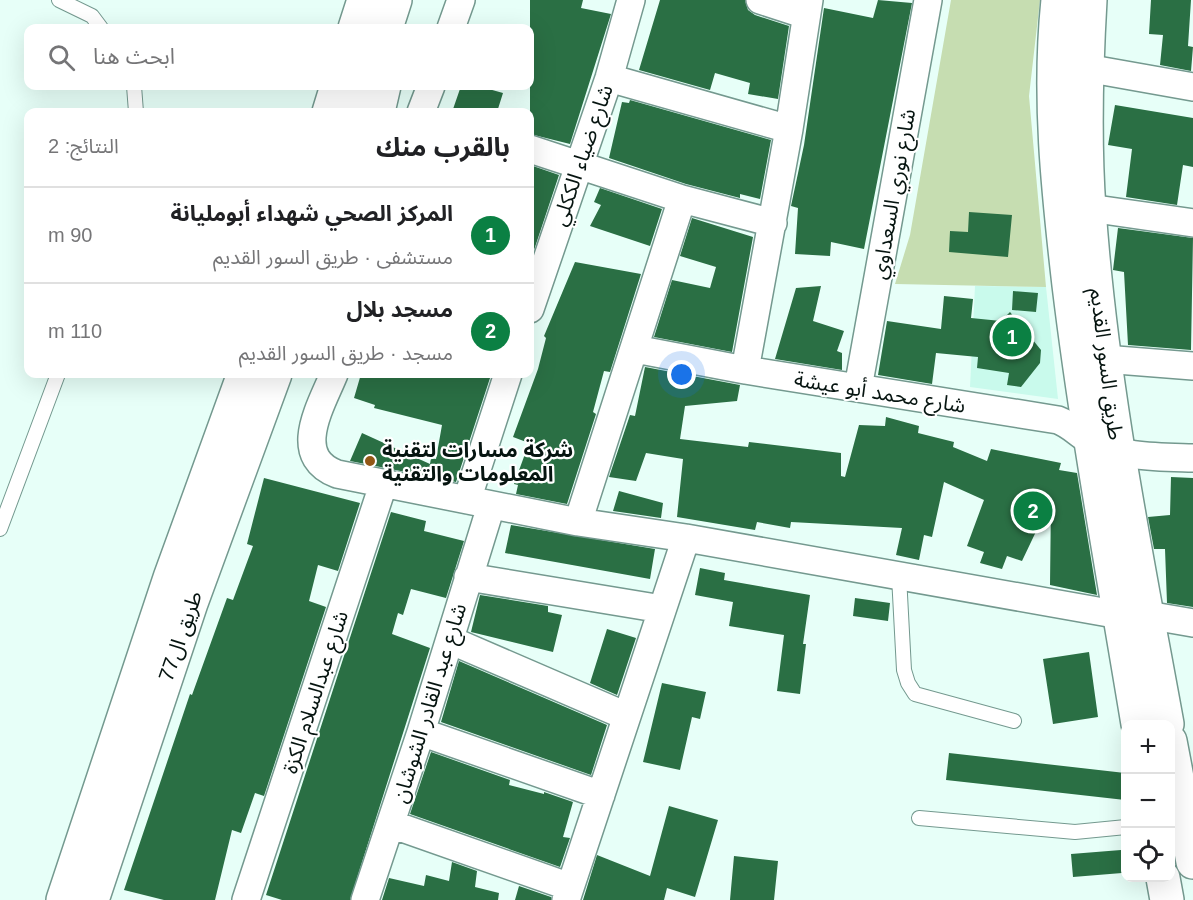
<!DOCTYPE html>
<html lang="ar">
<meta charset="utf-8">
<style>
:root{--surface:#fff;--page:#f2f2f2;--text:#202124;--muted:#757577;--line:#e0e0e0;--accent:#0b8043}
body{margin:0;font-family:Arial,"Noto Sans Arabic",sans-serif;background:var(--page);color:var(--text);direction:rtl}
.controls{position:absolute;right:18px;bottom:18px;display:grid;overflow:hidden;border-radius:12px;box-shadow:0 6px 24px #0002}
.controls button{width:54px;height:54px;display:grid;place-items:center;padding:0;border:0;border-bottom:2px solid var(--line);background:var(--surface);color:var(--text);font:30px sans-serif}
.you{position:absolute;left:682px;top:375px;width:21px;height:21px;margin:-15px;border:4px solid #fff;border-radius:50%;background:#1a73e8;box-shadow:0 0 0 9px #1a73e833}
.badge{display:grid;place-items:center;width:39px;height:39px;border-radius:50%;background:var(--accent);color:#fff;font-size:20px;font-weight:700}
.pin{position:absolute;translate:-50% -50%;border:3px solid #fff;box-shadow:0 2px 6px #0006}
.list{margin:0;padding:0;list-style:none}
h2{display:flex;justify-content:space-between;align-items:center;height:78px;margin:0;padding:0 24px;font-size:26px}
h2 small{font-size:20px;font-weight:400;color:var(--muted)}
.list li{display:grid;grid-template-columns:39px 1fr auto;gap:18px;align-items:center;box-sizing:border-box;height:96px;padding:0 24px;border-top:2px solid var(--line)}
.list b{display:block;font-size:22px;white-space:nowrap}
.list p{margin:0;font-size:20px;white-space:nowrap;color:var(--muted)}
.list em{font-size:20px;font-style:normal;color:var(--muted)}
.icon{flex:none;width:33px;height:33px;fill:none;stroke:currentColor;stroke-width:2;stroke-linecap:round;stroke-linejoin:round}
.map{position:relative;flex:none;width:1193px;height:900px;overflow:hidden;direction:ltr}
.search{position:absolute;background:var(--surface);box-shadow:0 6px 24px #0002;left:24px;top:24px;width:510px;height:66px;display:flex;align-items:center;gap:15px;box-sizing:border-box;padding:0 21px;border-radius:12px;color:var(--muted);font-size:22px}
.panel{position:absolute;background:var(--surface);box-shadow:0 6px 24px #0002;left:24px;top:108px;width:510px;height:270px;border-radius:12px;direction:rtl}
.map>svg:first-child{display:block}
</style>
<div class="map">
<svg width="1193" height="900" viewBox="0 0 1193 900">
<rect width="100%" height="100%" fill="#e7fff8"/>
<path fill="#c9faec" d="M975,286l71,1 12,112 -88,-12z"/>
<path fill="#c6ddb1" d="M951,0h89l-11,96 17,191 -151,-3 15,-49z"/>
<path fill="#2a6f44" d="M530,0h53l-2,8 30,6 -41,130 -40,-10z
M660,0h85l3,10 7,5 34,11 -11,73 -30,-5 2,-11 -35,-10 -5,17 -71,-20z
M878,0l34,3 -48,246 -33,-7 -1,14 -35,-2 3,-46 -7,-2 13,-61 20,-137 49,10z
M1151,0h40l-3,46 5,1 -2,24 -31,-6 3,-30 -14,-1z
M461,86h17l25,7 -6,19h-45z
M630,100l141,40 -11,59 -20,-5v4l-54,-14 -77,-26 13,-56 7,1z
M1115,105l78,13v49l-10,-2 -6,40 -51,-8 6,-48 -24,-4z
M530,165l29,10 -29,87z
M600,188l62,21 -12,37 -60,-20 11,-21 -7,-3z
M969,212l43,3 -4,42 -59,-5 1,-21 18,1z
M692,218l61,19 -21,115 -78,-15 18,-57 38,8 6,-21 -36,-11z
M1118,228l75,10 -2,112 -63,-5 -4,-73 -11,-2z
M575,262l66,12 -31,98 -6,-1 -11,41 3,2 -29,90 -51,-10 2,-9 -4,-1 15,-41 -16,-6 25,-68 8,-31 -2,-2z
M821,286l-8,35 31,10 -7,20 5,2v17l-67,-11 21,-71z
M1013,291l25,2 -2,19 -24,-2z
M944,296l29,3 -2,19 30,3 9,-9 31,38 -1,13 -19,24 -14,-2 2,-12 -32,-5 1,-11 -42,-4 -4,31 -54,-9 9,-54 54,8z
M645,367l95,18 -3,16 -52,5 -5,33 68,8 1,-5 92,11v23l4,1 14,-52 26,1 1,-9 33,9 -1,7 36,9 -1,5 34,14 4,-12 70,14 -2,7 18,3 20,122 -47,-10 1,-85 -29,61 -15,-5 -5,13 -22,-6 4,-11 -17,-6 17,-46 -40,-18 -12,55 -8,-2 -5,25 -23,-5 6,-27 -111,-6 -1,6 -33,-6 -2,8 -78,-13 6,-58 -37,-6 -10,28 -27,-4 21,-62 5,1z
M361,374l130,1 -35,107 -106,-21 12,-28 68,31 1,-6 5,1 6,-34 -68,-17 1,-3 -21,-7z
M1171,477l22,1v129l-26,-4 -2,-54h-11l-6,-32 22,-2z
M264,478l96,25 -22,68 -20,-6 -9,36 17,6 -62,189 -9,-3 -14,40 -9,-3 -17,70h-51l-40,-10 66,-196 2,1 35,-97 6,2 20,-54 -6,-2z
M619,491l44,12 -2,15 -48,-7z
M391,512l35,9 -2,10 40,10 -18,57 -35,-9 -8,26 -5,-2 -6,21 38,14 -80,252h-68l-16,-5z
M511,525l144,24 -5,30 -145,-26z
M700,568l25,5 -1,7 86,15 -7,49h3l-6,50 -23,-3 7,-56 -55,-9 4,-24 -38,-7z
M480,595l68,11v6l14,3 -9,37 -82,-20z
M855,598l35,5 -2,18 -35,-5z
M607,629l29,9 -19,57 -27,-12z
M1089,652l9,65 -45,7 -10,-65z
M459,661l148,64 -16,50 -150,-53z
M662,683l44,9 -6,27 -8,-2 -12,53 -37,-8z
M431,752l79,28 -1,5 35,9v-2l29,10 -10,35 7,1 -10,29 -150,-53z
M949,753l176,20v27l-179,-20z
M669,806l49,14 -23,77 -28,-9 -3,12h-81l14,-45 53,21z
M1121,850l1,23 -49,4 -2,-23z
M734,856l44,5 -4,39h-44z
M452,862l25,9 -2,16 24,6 -1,7h-116l7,-22 35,8 2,-11 23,6z
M519,886l32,11v3h-36z"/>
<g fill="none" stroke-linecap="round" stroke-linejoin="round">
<g stroke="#74998f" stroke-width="16">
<path id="service" d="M59,0l33,16 9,12
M134,86l2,26
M0,529l58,-155
M899,576l5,94 4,13 7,11 99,27
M919,818l156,14 51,-5"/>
</g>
<g stroke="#74998f" stroke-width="30">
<path id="minor" d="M760,0l46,15
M451,28l10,-28
M1086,68l107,19
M609,78l180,51
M381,112l6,-26
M421,112l10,-26
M530,149l152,50 91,24
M1089,208l104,15
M530,309l79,-231 22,-78
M635,349l110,21 313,50c13,5 19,13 31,20 28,18 72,17 104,18
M1104,359l89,7
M745,370l44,-241 20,-129
M334,374c-13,32 -44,82 3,100l241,48 108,16 434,77h27l46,8
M858,388l70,-388
M467,500l41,-126
M578,522l104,-323
M468,577l194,32
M450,640l176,76
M421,732l180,63
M391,824l179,63
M246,900l137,-415
M365,900l56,-168 70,-226
M566,900l120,-362"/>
</g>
<g stroke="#74998f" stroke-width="36">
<path id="secondary" d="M1058,0c-10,96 0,190 11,285 18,148 45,293 69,439
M1090,0c-4,69 -6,140 -1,209 12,173 47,345 78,515
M355,28l9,-28
M386,28l9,-28
M329,112l8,-26
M360,112l8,-26
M1170,741l23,121
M1163,878l4,22
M63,900l107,-322 74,-204
M92,900l99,-297 84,-229"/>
</g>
<use href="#service" stroke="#fff" stroke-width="14"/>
<use href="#minor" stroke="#fff" stroke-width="27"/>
<use href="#secondary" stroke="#fff" stroke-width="33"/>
</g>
<circle fill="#925716" stroke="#fff" stroke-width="2" cx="370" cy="461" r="6"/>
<g text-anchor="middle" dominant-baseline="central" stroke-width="4.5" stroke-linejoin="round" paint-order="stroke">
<g font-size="21" fill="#061410" stroke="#fff">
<text transform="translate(582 155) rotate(-71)">شارع ضياء الككلي</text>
<text transform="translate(893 194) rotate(-80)">شارع نوري السعداوي</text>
<text transform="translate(1107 364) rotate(83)">طريق السور القديم</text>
<text transform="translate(880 392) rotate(9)">شارع محمد أبو عيشة</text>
<text transform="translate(180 636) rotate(-71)">طريق ال77</text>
<text transform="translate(315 692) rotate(-72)">شارع عبدالسلام الكزة</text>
<text transform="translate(429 703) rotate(-73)">شارع عبد القادر الشوشان</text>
</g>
<g font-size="21" font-weight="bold" fill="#061410" stroke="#fff" text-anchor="start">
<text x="382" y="449">شركة مسارات لتقنية<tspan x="382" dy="24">المعلومات والتقنية</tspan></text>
</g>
</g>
</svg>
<div class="controls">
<button>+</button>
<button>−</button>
<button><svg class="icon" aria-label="locate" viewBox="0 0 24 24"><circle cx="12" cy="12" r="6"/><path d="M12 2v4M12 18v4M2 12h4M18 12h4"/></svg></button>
</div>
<div class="you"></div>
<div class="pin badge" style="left:1012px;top:337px">1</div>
<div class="pin badge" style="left:1033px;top:511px">2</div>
<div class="search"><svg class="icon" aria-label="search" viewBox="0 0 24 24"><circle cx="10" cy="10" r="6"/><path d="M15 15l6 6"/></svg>ابحث هنا</div>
<section class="panel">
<h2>بالقرب منك<small>النتائج: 2</small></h2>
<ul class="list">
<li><span class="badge">1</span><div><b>المركز الصحي شهداء أبومليانة</b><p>مستشفى · طريق السور القديم</p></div><em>90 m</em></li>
<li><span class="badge">2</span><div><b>مسجد بلال</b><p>مسجد · طريق السور القديم</p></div><em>110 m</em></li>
</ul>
</section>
</div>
